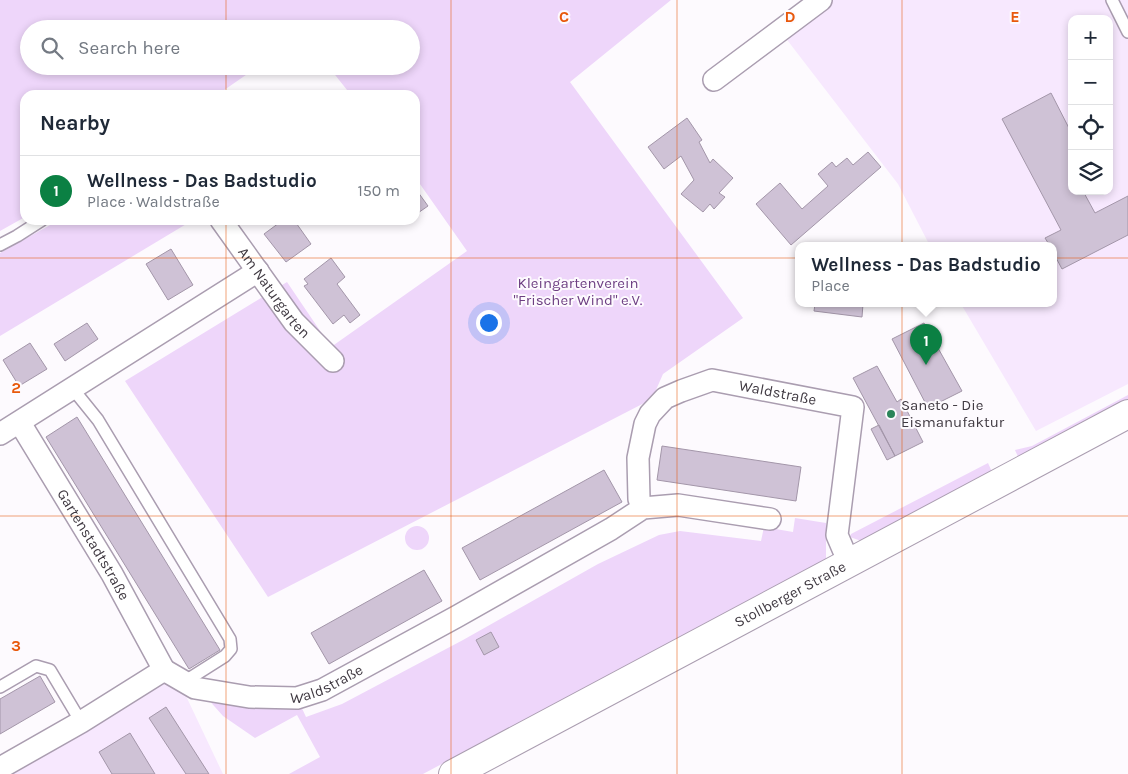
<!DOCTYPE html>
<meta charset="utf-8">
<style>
:root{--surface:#fff;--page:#f2f2f3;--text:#1f2937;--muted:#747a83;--line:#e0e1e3;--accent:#0b8043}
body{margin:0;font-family:Karla,sans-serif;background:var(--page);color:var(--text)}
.controls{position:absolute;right:15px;top:15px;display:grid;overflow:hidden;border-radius:10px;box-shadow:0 2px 8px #0003}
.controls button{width:45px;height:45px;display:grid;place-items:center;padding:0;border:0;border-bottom:1px solid var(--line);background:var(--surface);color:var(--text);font:25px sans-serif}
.you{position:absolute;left:488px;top:322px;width:18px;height:18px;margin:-12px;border:4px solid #fff;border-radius:50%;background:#1a73e8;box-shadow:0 0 0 8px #1a73e833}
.badge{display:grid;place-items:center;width:32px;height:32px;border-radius:50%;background:var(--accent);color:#fff;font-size:16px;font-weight:700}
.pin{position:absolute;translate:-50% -41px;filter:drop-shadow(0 1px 2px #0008)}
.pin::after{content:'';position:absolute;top:26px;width:18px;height:15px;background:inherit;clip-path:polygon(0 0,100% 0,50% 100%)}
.popup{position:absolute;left:795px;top:242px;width:262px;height:65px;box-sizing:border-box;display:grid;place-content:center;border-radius:10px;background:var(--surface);filter:drop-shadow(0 1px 4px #0005);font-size:16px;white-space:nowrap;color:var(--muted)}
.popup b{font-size:19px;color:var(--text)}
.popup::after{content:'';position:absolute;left:50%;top:100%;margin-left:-10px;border:10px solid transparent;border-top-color:var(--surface)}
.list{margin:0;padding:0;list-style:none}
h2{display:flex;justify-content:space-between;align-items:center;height:65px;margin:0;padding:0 20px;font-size:21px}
h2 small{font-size:16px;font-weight:400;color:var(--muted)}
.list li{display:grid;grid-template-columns:32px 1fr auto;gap:15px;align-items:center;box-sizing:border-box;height:70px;padding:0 20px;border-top:1px solid var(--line)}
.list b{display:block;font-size:19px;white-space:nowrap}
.list p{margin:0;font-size:16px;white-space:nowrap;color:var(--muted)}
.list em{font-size:16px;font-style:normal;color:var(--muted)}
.icon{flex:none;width:28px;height:28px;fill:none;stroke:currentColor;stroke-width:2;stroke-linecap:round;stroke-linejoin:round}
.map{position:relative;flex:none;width:1128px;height:774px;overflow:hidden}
.search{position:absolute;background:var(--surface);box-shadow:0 2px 8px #0003;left:20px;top:20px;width:400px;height:55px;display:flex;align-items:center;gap:12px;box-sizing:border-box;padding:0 18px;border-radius:28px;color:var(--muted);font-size:19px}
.panel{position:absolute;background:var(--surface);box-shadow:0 2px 8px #0003;left:20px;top:90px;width:400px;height:135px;border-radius:15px}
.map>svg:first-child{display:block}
</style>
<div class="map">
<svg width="1128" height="774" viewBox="0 0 1128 774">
<rect width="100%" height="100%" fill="#fdfafe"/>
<path fill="#f7e8fe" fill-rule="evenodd" d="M822,0h306v384l-92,47 -75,-127h93v-58h-124l-32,-62 -117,-152zM1072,19h37v172h-37z
M163,682l23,14 37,78h-217z"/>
<path fill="#eed6fa" d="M0,0h671l-101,82 173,236 -80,56 -11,25 -384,198 -143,-216 162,-99 44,65 136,-96 -52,-74v-82h-64l-23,-29h83v-37h-382v37h230l-42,29h-192v122l-25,14z
M59,220h134l-193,116v-83z
M1128,395v6l-109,58 -4,-9 17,-4z
M988,463l5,11 -129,68 -14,-5 1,-3z
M795,518l31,5v36l-403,215h-134l31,-17 -23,-42 -42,23 -32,-22 -16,-18 93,6 6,13 36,-13 121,-64 135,-76 61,-29 21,-4 81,10 3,-14 29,5z
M405 538a12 12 0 1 1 24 0a12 12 0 1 1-24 0Z"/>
<path fill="#cfc2d6" stroke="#a396a9" d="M1051,93l21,41v32h-2l2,4v21h11l12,22 33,-17v39l-66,34 -8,-15v-8h-4l-5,-8 16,-8 -59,-111z
M687,118l15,22 -3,2 11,21 3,-4 20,19 -14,15 6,4 -11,12 -4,-5 -7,8 -22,-18 13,-14 -13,-24 -17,13 -16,-22z
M868,152l13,15 -90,78 -35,-41 24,-21 22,26 26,-23 -10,-12 14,-12 4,5 11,-9 6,7z
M415,188l13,18 -13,9z
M283,220h11l17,24 -25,18 -22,-28z
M171,249l22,36 -25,15 -22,-36z
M331,258l14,19 -8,7 23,31 -10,8 -6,-8 -11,9 -29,-38 4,-2 -4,-5z
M815,304h48l-1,13 -48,-6z
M87,323l11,16 -33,22 -11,-17z
M924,323l38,68 -34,17 -36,-69z
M30,343l17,26 -28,17 -16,-26z
M877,366l20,36 4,-3 22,43 -28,14 -42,-78z
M77,417l143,233 -31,19 -143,-232z
M879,425l16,31 -8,4 -16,-31z
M662,446l139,21 -5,34 -139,-21z
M604,470l18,32 -142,78 -18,-32z
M424,570l18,31 -113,63 -18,-31z
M491,632l8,15 -15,8 -8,-15z
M40,676l15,26 -55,32v-35z
M166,707l43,67h-23l-37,-56z
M130,733l25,41h-43l-13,-22z"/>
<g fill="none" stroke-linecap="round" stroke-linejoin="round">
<g stroke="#aa9db0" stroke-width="14">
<path id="lane" d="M1112,0l16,32
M0,245l17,-9 25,-16
M73,389l25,31 132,219 1,10 -6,7 -41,26
M0,687l36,-21 14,4 31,52"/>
</g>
<g stroke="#aa9db0" stroke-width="24">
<g id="street">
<path d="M714,80l107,-80"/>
<path id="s1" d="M221,220l73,102 39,39"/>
<path id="s2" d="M20,423l92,151 52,96"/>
<path d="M0,434l258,-163"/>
<path id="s3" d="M643,508l-4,-9 -1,-41 7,-34 5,-10 15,-16 16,-7 31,-11 141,27 -16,128 12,28"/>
<path id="s4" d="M0,768l81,-46 83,-52 31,18 54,9 48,1 25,-8 134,-73 155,-88 32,-21 35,-3 92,14"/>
</g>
</g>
<g stroke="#aa9db0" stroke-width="30">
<g id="secondary">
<path id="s5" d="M453,774l675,-360"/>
</g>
</g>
<use href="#lane" stroke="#fff" stroke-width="11"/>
<use href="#street" stroke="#fff" stroke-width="21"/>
<use href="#secondary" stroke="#fff" stroke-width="28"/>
</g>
<path fill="none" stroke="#e8590c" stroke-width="1" stroke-opacity="0.55" d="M226,0v29M451,0v774M677,0v774M902,0v774M226,66v29M226,220v554M0,258h1128M0,516h1128"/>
<circle fill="#2b855a" stroke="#fdfafe" stroke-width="2" cx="891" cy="414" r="5"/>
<g text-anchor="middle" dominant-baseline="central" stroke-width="4" stroke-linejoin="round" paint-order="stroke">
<g font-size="15" fill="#6e3f83" stroke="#fdfafe">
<text x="578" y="283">Kleingartenverein<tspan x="578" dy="17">"Frischer Wind" e.V.</tspan></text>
</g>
<g font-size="15" fill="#403a42" stroke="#fdfafe">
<text stroke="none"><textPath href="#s1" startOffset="90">Am Naturgarten</textPath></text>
<text stroke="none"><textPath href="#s3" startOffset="236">Waldstraße</textPath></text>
<text stroke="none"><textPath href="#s2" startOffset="142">Gartenstadtstraße</textPath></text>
<text stroke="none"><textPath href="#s5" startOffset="382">Stollberger Straße</textPath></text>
<text stroke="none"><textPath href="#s4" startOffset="362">Waldstraße</textPath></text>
</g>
<g font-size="15" fill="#403a42" stroke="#fdfafe" text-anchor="start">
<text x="901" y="405">Saneto - Die<tspan x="901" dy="17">Eismanufaktur</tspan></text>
</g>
</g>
<g font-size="16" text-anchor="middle" font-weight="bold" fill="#e8590c" stroke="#fdfafe" stroke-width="4" stroke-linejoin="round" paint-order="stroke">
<text x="564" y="22">C</text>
<text x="790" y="22">D</text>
<text x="1015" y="22">E</text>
<text x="16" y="393">2</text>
<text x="16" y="651">3</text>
</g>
</svg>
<div class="controls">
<button>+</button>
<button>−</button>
<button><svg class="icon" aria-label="locate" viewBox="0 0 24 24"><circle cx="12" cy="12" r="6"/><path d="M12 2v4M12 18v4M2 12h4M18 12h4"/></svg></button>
<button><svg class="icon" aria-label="layers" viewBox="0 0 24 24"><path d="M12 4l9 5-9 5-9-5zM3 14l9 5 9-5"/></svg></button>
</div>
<div class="you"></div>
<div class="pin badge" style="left:926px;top:365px">1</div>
<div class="popup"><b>Wellness - Das Badstudio</b>Place</div>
<div class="search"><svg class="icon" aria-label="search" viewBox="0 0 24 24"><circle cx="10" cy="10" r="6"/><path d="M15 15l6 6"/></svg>Search here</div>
<section class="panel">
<h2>Nearby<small></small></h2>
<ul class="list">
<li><span class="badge">1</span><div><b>Wellness - Das Badstudio</b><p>Place · Waldstraße</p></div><em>150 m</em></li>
</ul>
</section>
</div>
